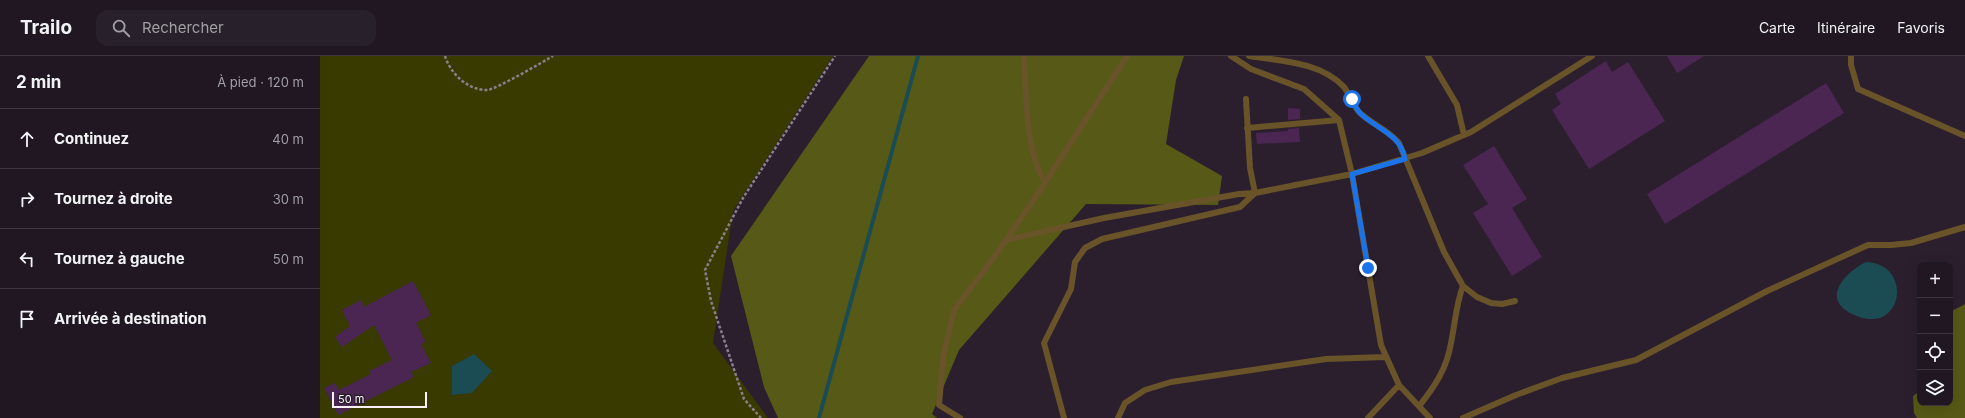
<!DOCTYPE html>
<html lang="fr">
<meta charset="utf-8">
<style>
:root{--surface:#201722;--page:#28202a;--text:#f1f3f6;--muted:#a29fa5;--line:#3d3640}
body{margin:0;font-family:Inter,sans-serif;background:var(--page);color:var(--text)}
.controls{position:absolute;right:12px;bottom:12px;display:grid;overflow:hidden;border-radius:8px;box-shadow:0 4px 16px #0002}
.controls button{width:36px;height:36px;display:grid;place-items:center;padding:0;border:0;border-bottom:1px solid var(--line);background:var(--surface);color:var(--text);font:20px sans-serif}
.scale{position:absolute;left:12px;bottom:10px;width:95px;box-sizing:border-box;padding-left:4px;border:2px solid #faf1fb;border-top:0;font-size:11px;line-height:14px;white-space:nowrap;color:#faf1fb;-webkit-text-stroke:3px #2b1f2e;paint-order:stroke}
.stop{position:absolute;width:12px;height:12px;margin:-9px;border:3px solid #1a73e8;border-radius:50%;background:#fff}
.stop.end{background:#1a73e8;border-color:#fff;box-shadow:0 1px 4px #0008}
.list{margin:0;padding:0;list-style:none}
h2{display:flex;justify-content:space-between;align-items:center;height:52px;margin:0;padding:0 16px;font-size:17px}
h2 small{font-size:13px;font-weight:400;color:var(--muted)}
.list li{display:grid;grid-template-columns:26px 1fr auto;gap:12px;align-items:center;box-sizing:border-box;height:60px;padding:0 16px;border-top:1px solid var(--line)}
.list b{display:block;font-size:15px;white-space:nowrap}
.list em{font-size:13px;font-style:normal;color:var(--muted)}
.icon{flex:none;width:22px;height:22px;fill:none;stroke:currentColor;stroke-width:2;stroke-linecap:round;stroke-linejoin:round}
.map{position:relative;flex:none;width:1645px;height:362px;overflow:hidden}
header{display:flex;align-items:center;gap:24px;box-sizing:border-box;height:56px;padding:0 20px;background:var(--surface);border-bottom:1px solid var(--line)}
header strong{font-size:19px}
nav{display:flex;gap:22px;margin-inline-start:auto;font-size:14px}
.search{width:280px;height:36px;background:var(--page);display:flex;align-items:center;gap:10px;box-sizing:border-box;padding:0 14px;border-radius:12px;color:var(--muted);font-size:15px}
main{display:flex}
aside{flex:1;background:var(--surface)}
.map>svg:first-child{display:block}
</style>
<header>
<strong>Trailo</strong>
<div class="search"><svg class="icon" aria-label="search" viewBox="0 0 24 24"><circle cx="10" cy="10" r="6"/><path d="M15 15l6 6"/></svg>Rechercher</div>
<nav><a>Carte</a><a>Itinéraire</a><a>Favoris</a></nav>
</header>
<main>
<aside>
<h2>2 min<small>À pied · 120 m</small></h2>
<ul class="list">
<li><svg class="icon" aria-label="ahead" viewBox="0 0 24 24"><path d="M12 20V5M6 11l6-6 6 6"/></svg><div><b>Continuez</b></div><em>40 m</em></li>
<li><svg class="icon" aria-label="right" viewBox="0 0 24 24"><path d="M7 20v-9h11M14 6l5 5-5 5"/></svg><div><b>Tournez à droite</b></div><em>30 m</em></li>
<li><svg class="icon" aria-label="left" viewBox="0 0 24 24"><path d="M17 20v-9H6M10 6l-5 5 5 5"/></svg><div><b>Tournez à gauche</b></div><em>50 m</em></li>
<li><svg class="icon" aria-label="arrive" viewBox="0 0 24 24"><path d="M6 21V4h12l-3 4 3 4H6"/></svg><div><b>Arrivée à destination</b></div></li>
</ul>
</aside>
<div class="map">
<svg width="1645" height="362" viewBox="0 0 1645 362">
<rect width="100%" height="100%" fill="#2b1f2e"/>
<path fill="#383a00" d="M0,0h513l-100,155 -20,132 55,75h-448z"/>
<path fill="#575916" d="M549,0h315l-8,24 -10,64 56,32 -4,29 -132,-1 -127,146 -27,64 5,4h-159l-14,-31 -33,-131z
M1645,248v114h-48l-3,-5 -1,-17 7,-5v12h30v-33l3,-3 -3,-14v-41z"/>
<path fill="#1b4b53" d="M1546,206c50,2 36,79 -16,51 -29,-16 -4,-41 16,-51z
M154,298l18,17 -20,22 -20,2v-29z"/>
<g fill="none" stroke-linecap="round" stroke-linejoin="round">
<path stroke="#1b4b53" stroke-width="4" d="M499,362l99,-362"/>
</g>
<path fill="#4b2652" d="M1347,0h37l-27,17z
M1286,5l6,11 16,-10 37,59 -76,48 -37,-59 9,-6 -6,-10z
M1506,27l18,30 -179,111 -18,-30z
M968,52l12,1v10l-12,1z
M979,72l1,14 -43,2 -1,-11 32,-2v-2z
M1174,90l33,53 -15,9 30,49 -30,19 -39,-63 15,-9 -25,-39z
M93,225l18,34 -15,8 10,19 -5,2 10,19 -20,9 3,5 -76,38 -14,-27 11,-5 4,7 32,-16 -2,-3 23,-11 -18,-35 -32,22 -7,-10 15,-11 -8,-16 19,-10 3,7z"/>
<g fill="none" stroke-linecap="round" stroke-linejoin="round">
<path stroke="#8a7f8c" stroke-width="2.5" stroke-dasharray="3 2" stroke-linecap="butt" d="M125,0c5,17 23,35 43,34 8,-1 55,-28 65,-34
M441,362l-17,-19 -33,-98 -6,-31 38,-72 92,-142"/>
<path stroke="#695328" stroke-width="6" d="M704,0c3,41 0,91 21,127
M911,0l20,13 53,20 35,31 13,54 -97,19 -5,-25 -4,-69
M929,0c32,5 72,6 95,31 6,8 9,19 16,26 12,11 28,17 39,30l45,109 19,34 14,11 14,6 11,1 13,-3
M1108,0l29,49 7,30
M1531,0v9l7,24 107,47
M927,72l92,-8
M686,184l98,-22 135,-24 16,-1
M1100,349c15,-19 27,-37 31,-62 4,-19 5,-39 12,-57
M640,362l-21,-13 4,-48 11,-47 41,-54 44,-64 88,-136
M744,362l-20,-75 27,-54 4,-27 10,-14 17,-9 138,-32 15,-14
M798,362l7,-15 20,-13 26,-8 155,-23 59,-2
M1048,362l31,-33
M1110,362l-31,-33 -18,-40 -29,-171 70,-21 49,-21 121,-76
M1143,362l53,-23 46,-17 74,-18 131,-69 101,-46h23l20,-2 54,-16"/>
</g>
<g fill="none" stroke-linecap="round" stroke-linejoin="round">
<path stroke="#1a73e8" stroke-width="5" d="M1032,43c2,4 4,10 8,14 16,16 40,20 45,46l-53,15 16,94"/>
</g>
</svg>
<div class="controls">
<button>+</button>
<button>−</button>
<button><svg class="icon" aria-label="locate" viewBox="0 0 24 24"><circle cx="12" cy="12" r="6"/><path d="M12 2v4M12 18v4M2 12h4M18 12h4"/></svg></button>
<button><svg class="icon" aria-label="layers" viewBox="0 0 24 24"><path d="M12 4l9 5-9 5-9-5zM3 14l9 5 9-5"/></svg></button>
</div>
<div class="scale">50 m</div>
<div class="stop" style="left:1032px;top:43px"></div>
<div class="stop end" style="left:1048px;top:212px"></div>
</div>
</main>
